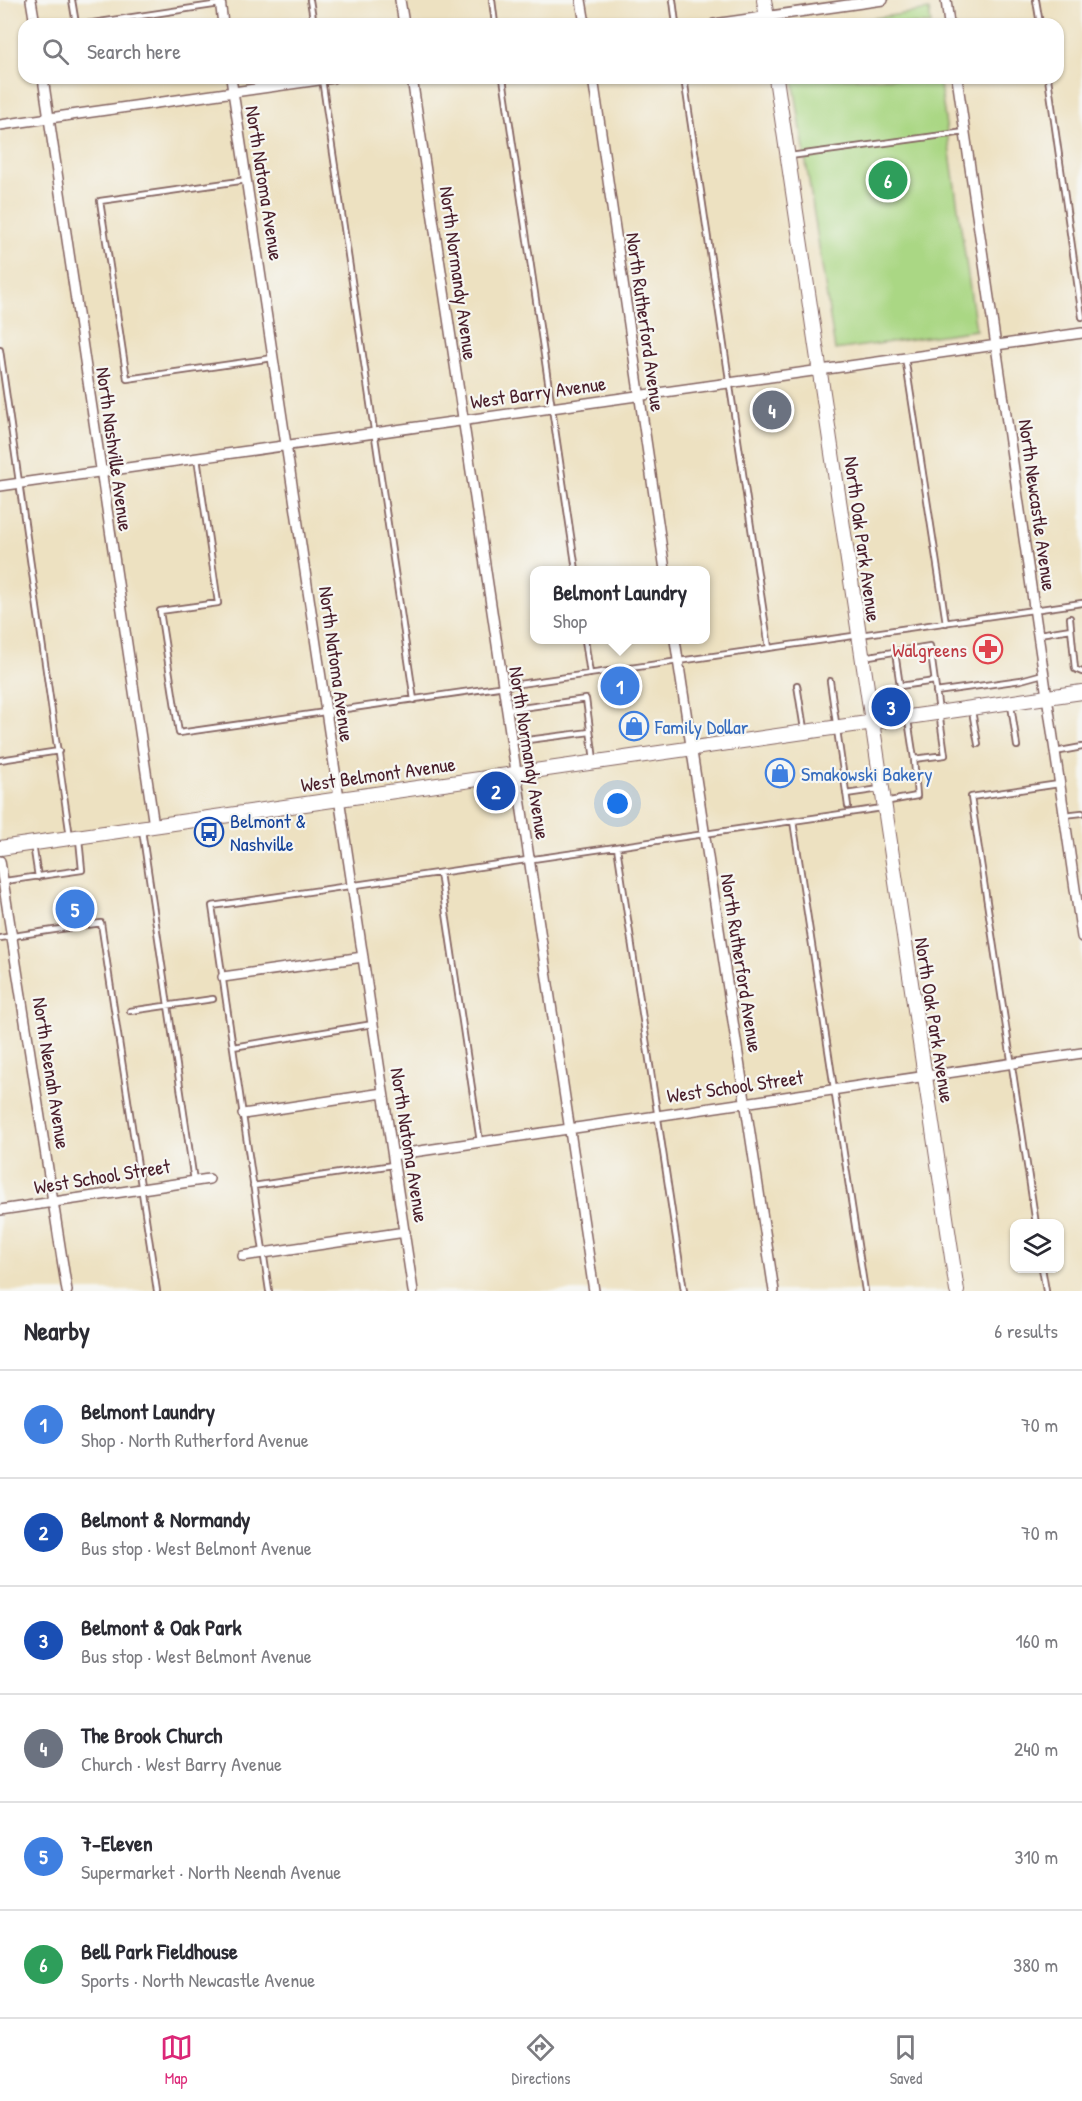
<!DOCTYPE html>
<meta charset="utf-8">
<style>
:root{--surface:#fff;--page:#f7f7f7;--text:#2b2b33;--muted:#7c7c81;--line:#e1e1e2;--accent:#db2777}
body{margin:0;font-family:"Patrick Hand",sans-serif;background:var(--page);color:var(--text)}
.controls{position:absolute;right:18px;bottom:18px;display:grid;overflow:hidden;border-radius:12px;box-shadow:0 2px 4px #0004}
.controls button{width:54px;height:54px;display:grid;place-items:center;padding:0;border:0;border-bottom:2px solid var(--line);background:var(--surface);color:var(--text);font:30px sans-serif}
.you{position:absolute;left:618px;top:804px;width:21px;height:21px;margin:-15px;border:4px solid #fff;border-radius:50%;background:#1a73e8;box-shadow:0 0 0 9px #1a73e833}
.badge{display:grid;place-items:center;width:39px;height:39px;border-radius:50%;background:var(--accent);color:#fff;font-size:20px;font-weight:700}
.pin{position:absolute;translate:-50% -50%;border:3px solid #fff;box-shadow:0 2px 6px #0006}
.popup{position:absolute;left:530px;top:566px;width:180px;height:78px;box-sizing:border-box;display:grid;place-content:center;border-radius:12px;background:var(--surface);filter:drop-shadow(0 2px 4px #0005);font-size:20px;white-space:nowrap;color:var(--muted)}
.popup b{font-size:22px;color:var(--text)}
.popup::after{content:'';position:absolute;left:50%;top:100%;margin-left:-12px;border:12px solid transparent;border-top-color:var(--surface)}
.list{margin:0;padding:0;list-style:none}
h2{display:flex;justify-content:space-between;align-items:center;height:78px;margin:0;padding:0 24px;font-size:26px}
h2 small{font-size:20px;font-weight:400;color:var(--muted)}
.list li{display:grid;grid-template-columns:39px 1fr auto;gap:18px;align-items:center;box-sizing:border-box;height:108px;padding:0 24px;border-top:2px solid var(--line)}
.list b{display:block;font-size:22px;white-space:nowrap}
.list p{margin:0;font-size:20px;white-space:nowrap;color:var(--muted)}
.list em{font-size:20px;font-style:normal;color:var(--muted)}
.icon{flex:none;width:33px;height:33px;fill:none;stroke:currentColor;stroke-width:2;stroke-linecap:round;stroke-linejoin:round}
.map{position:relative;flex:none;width:1082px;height:1291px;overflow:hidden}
.search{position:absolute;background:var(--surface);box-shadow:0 2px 4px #0004;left:18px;right:18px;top:18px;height:66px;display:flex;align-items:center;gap:15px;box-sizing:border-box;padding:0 21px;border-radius:18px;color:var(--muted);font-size:22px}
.sheet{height:726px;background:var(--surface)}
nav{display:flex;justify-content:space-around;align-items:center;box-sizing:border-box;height:84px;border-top:2px solid var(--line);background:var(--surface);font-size:16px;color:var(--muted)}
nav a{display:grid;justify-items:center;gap:3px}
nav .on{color:var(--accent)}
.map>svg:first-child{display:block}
</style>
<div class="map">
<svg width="1082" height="1291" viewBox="0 0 1082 1291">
<rect width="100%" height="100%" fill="#f6f6f2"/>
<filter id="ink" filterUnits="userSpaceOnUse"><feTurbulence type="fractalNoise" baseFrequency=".0167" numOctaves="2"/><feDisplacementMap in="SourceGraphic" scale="12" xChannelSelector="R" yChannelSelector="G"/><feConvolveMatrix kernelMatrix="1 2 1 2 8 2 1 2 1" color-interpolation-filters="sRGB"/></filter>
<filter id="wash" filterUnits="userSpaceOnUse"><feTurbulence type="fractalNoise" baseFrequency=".008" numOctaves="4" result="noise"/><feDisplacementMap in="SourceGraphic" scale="24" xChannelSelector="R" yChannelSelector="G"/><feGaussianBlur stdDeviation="1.35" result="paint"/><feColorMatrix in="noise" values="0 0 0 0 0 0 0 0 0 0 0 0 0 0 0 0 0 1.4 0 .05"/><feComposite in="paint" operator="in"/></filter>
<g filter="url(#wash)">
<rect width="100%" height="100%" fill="#ede1c1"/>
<path fill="#aad784" stroke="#7a7b58" stroke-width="1.5" d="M929,10l2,14h-96z
M793,78h146l37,252 -141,20z"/>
</g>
<g filter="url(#ink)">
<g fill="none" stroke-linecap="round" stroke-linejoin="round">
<g stroke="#836360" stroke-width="8">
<path id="lane" d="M72,0l4,24
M310,0l4,24
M492,0l3,24
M673,0l3,24
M1036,0l4,24
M86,24l134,-20
M503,78l73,492
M684,78l85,570
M1048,78l34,239
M322,79l92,621
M790,156l175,-24
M247,180l-147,21 27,178 146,-21
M0,350l70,487
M905,357l41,266
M197,458l21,145 -58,8 19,122 903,-130
M1070,618l5,51 7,3
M1039,634l32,-5
M585,640l5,34
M895,652l5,34 35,-5
M863,657l67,-11 15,109 -31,4 3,37 -33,6
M830,681l18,125
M797,685l7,44
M936,692l85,-12 22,-6
M1011,705l6,41
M507,710l79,-11 8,61
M972,711l6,33
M908,720l6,39
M512,742l78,-10
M1055,752l27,-5
M0,760l59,-9
M846,794l34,-5
M1064,815l18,-2
M793,821l72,470
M142,830l52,351
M33,844l5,33
M617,847l67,444
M440,873l40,269
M5,881l77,-11 -3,-31
M0,938l101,-15 56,368
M130,1011l83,-12
M233,1047l140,-23
M253,1186l140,-21
M1036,1224l-65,-427 88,-13
M1042,1268l4,23
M269,1291l-57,-385 670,-98"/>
</g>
<g stroke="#836360" stroke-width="12">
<path id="street" d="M31,0l4,24
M220,0l3,24
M400,0l4,24
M581,0l4,24
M946,0l3,24
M714,24l169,-24
M43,78l111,748
M231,78l182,1213
M412,78l182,1213
M593,78l72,492
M957,78l125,859
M0,125l333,-47
M0,486l1082,-153
M675,640l99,651
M0,861l67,430
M223,977l140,-20
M243,1114l140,-21
M393,1155l689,-102
M0,1210l209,-31
M243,1256l162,-24"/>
</g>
<g stroke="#836360" stroke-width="16">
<path id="secondary" d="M764,0l4,24
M776,78l181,1213
M0,848l1082,-156"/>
</g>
<use href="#lane" stroke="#fff" stroke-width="4.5"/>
<use href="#street" stroke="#fff" stroke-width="9"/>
<use href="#secondary" stroke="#fff" stroke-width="14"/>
</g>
</g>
<defs>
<g id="pharmacy-ring" transform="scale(1.5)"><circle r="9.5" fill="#f6f6f2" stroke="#e0444e" stroke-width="1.5"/><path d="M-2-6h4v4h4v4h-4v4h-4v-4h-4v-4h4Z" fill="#e0444e"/></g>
<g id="shop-ring" transform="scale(1.5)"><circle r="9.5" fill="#f6f6f2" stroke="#3f7fe0" stroke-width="1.5"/><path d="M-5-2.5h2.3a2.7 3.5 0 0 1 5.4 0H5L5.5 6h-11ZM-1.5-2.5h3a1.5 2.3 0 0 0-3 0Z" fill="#3f7fe0"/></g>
<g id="bus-ring" transform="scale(1.5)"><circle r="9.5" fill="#f6f6f2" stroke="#1a4fb4" stroke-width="1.5"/><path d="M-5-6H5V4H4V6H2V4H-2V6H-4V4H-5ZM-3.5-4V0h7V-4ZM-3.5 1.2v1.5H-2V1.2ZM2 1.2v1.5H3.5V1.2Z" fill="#1a4fb4"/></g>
</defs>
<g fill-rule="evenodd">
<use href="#pharmacy-ring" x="988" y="649"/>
<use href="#shop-ring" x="634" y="726"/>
<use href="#shop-ring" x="780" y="773"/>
<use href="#bus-ring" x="209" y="832"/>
</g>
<g text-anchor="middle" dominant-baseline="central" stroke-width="4.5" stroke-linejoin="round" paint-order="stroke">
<g font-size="20" fill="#4a1f2b" stroke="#f6f6f2">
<text transform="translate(265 183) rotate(81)">North Natoma Avenue</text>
<text transform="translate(459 273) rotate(82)">North Normandy Avenue</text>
<text transform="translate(646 322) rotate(82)">North Rutherford Avenue</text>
<text transform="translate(538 392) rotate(-8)">West Barry Avenue</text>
<text transform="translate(115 449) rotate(82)">North Nashville Avenue</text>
<text transform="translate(1038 505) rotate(82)">North Newcastle Avenue</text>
<text transform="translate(863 539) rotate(82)">North Oak Park Avenue</text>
<text transform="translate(337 664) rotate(82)">North Natoma Avenue</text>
<text transform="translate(530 753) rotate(81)">North Normandy Avenue</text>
<text transform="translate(378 774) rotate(-8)">West Belmont Avenue</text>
<text transform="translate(742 963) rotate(81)">North Rutherford Avenue</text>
<text transform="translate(935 1020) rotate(81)">North Oak Park Avenue</text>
<text transform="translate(52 1073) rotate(81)">North Neenah Avenue</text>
<text transform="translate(735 1086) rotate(-8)">West School Street</text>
<text transform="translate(410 1145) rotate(81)">North Natoma Avenue</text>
<text transform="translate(102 1176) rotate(-9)">West School Street</text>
</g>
<g font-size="20" fill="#be3a42" stroke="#f6f6f2" text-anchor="end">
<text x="967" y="649">Walgreens</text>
</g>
<g font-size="20" fill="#366cbe" stroke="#f6f6f2" text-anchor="start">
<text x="655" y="726">Family Dollar</text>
<text x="801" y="773">Smakowski Bakery</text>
</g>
<g font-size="20" fill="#164399" stroke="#f6f6f2" text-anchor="start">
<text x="230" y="820">Belmont &amp;<tspan x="230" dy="23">Nashville</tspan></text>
</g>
</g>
</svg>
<div class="controls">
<button><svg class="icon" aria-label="layers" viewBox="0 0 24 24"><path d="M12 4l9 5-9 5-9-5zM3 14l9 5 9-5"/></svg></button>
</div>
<div class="you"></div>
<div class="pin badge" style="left:620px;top:686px;background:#3f7fe0">1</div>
<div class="popup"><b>Belmont Laundry</b>Shop</div>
<div class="pin badge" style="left:496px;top:791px;background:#1a4fb4">2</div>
<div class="pin badge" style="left:891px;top:707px;background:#1a4fb4">3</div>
<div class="pin badge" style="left:772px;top:410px;background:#6b7280">4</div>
<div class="pin badge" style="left:75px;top:909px;background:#3f7fe0">5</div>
<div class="pin badge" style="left:888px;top:180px;background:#2e9e5b">6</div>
<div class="search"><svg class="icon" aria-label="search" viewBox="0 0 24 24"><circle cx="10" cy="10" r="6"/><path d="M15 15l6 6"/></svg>Search here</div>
</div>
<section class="sheet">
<h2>Nearby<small>6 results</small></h2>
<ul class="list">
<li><span class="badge" style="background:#3f7fe0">1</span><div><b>Belmont Laundry</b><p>Shop · North Rutherford Avenue</p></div><em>70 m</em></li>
<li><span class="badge" style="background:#1a4fb4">2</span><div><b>Belmont &amp; Normandy</b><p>Bus stop · West Belmont Avenue</p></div><em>70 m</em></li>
<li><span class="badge" style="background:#1a4fb4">3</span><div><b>Belmont &amp; Oak Park</b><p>Bus stop · West Belmont Avenue</p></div><em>160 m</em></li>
<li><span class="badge" style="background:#6b7280">4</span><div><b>The Brook Church</b><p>Church · West Barry Avenue</p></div><em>240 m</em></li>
<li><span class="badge" style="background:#3f7fe0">5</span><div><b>7-Eleven</b><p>Supermarket · North Neenah Avenue</p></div><em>310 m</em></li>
<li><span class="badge" style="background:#2e9e5b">6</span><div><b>Bell Park Fieldhouse</b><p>Sports · North Newcastle Avenue</p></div><em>380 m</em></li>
</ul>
</section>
<nav>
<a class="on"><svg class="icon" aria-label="map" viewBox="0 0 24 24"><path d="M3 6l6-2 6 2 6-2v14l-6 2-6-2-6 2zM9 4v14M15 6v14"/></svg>Map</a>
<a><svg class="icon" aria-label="directions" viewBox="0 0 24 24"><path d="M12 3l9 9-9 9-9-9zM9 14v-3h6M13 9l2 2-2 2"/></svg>Directions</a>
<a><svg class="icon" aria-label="saved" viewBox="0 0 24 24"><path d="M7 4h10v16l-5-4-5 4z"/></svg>Saved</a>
</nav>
